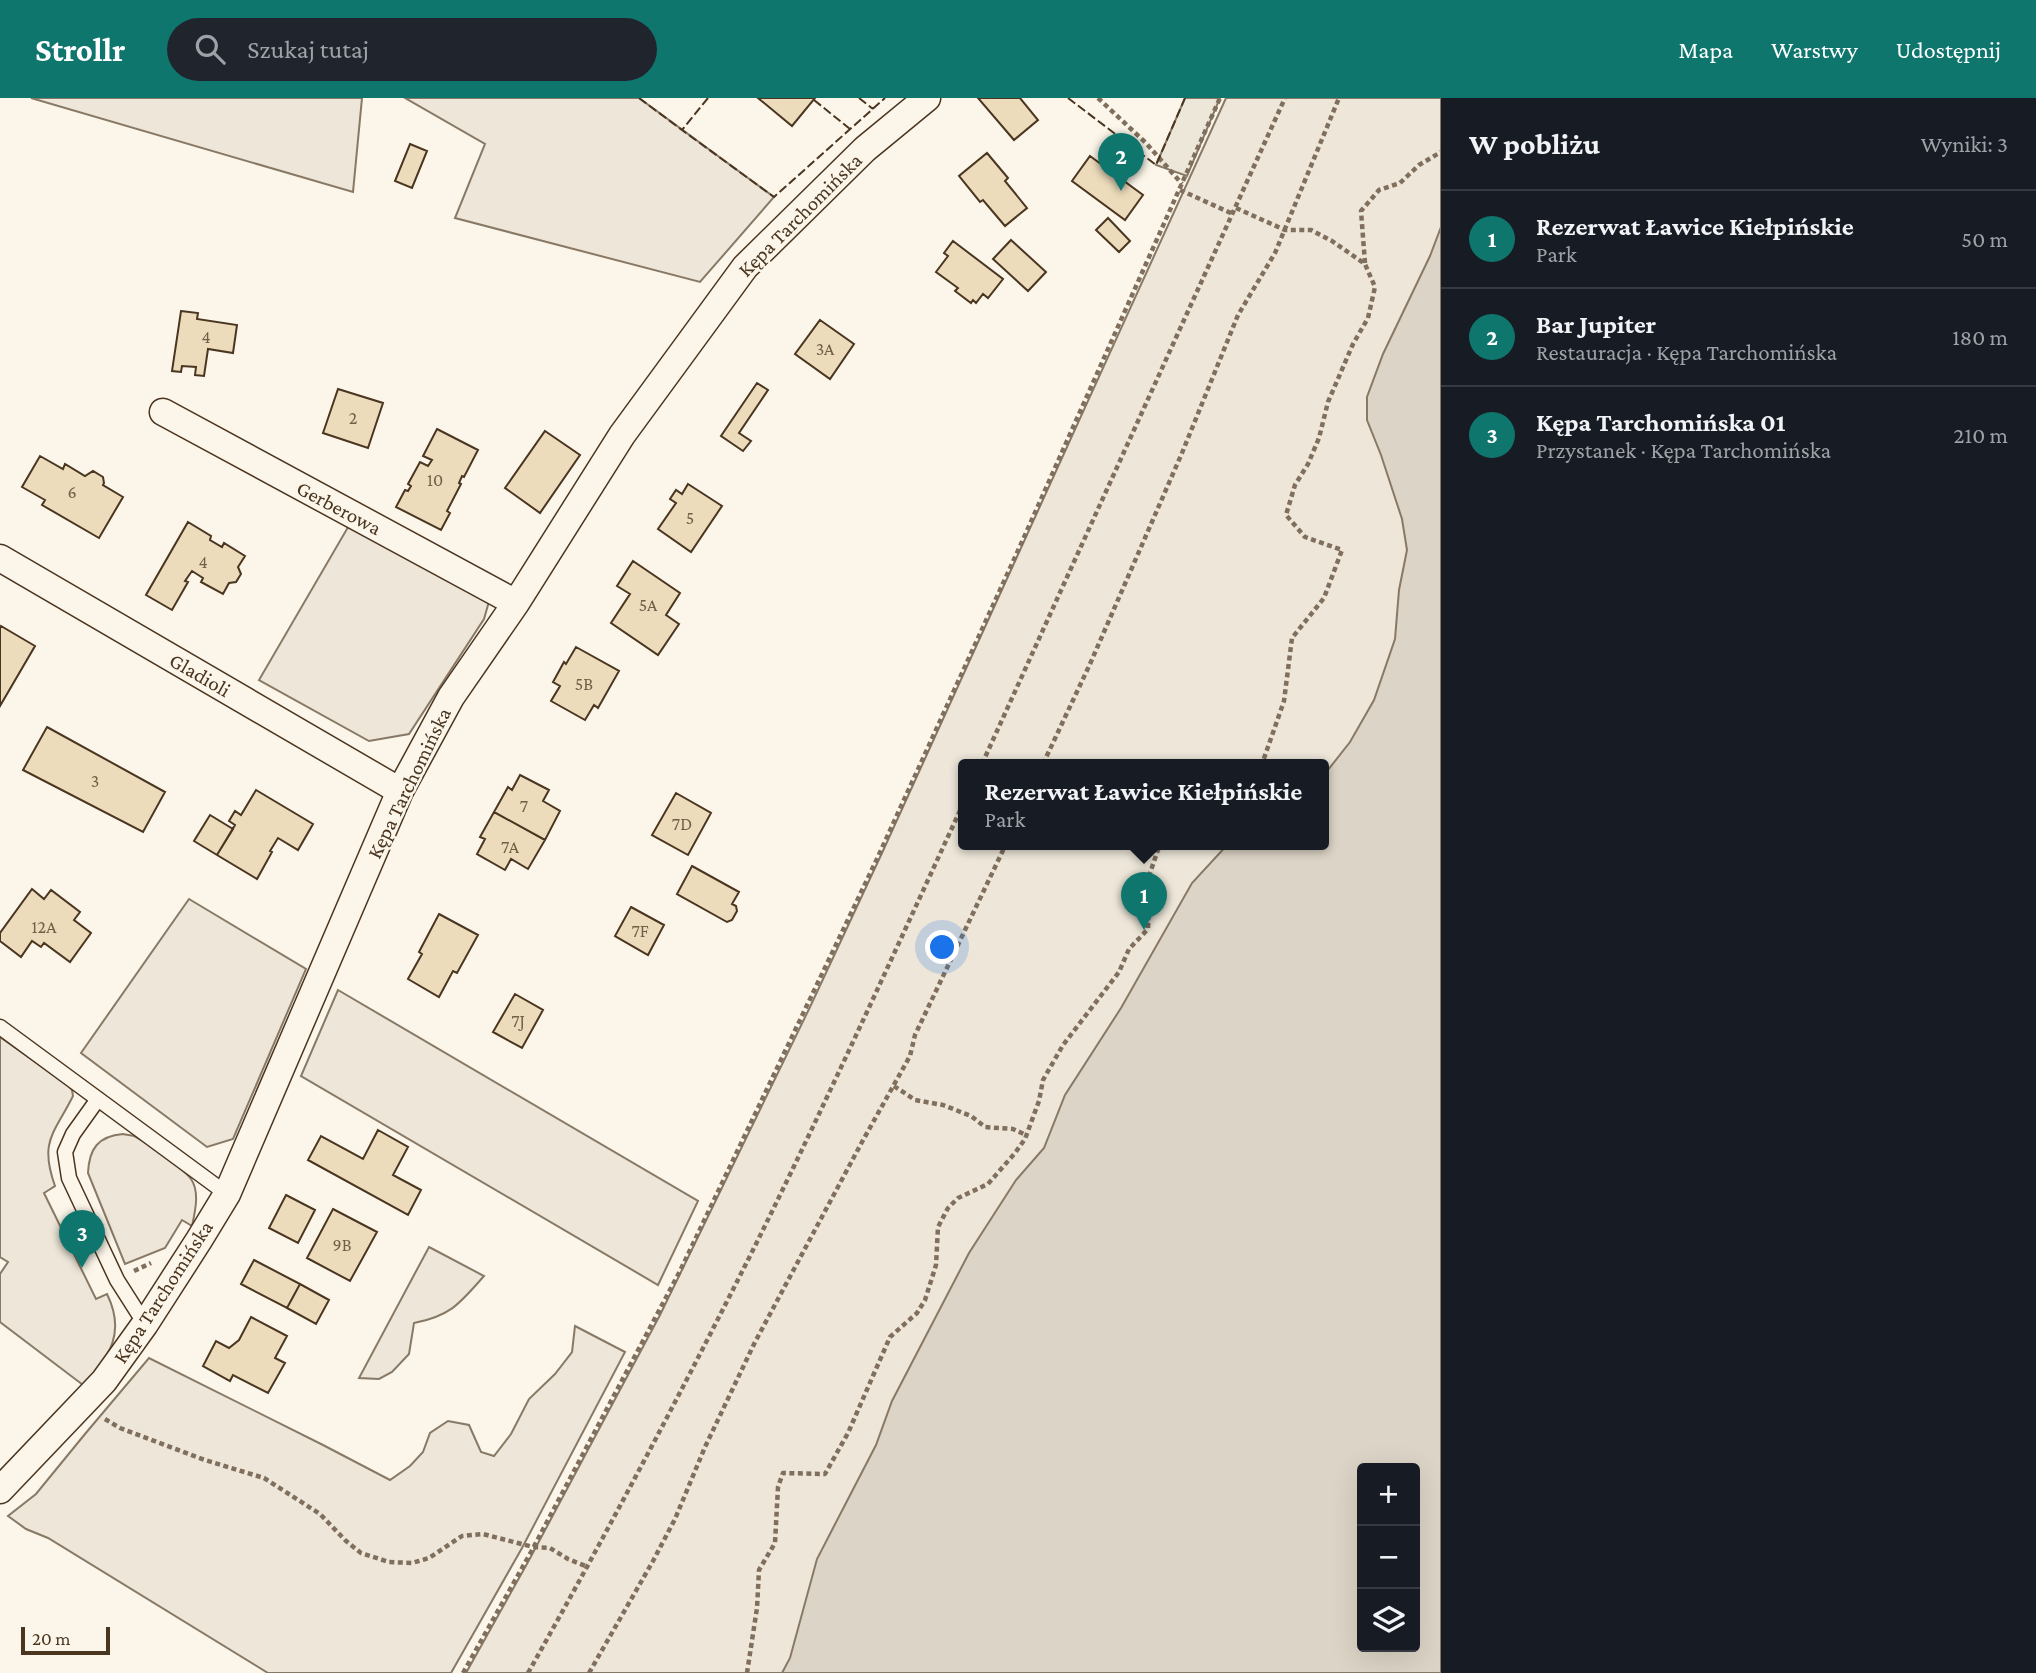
<!DOCTYPE html>
<html lang="pl">
<meta charset="utf-8">
<style>
:root{--surface:#171b24;--page:#20242c;--text:#f1f3f6;--muted:#9ea1a6;--line:#363941;--accent:#0f766e}
body{margin:0;font-family:"Crimson Pro",serif;background:var(--page);color:var(--text)}
.controls{position:absolute;right:21px;bottom:21px;display:grid;overflow:hidden;border-radius:7px;box-shadow:0 7px 28px #0002}
.controls button{width:63px;height:63px;display:grid;place-items:center;padding:0;border:0;border-bottom:2px solid var(--line);background:var(--surface);color:var(--text);font:35px sans-serif}
.scale{position:absolute;left:21px;bottom:18px;width:89px;box-sizing:border-box;padding-left:7px;border:4px solid #4a3520;border-top:0;font-size:19px;line-height:24px;white-space:nowrap;color:#4a3520;-webkit-text-stroke:5px #fbf6e9;paint-order:stroke}
.you{position:absolute;left:943px;top:850px;width:24px;height:24px;margin:-18px;border:5px solid #fff;border-radius:50%;background:#1a73e8;box-shadow:0 0 0 10px #1a73e833}
.badge{display:grid;place-items:center;width:46px;height:46px;border-radius:50%;background:var(--accent);color:#fff;font-size:23px;font-weight:700}
.pin{position:absolute;translate:-50% -58px;filter:drop-shadow(0 2px 4px #0008)}
.pin::after{content:'';position:absolute;top:37px;width:24px;height:21px;background:inherit;clip-path:polygon(0 0,100% 0,50% 100%)}
.popup{position:absolute;left:958px;top:661px;width:371px;height:91px;box-sizing:border-box;display:grid;place-content:center;border-radius:7px;background:var(--surface);filter:drop-shadow(0 2px 5px #0005);font-size:23px;white-space:nowrap;color:var(--muted)}
.popup b{font-size:26px;color:var(--text)}
.popup::after{content:'';position:absolute;left:50%;top:100%;margin-left:-14px;border:14px solid transparent;border-top-color:var(--surface)}
.list{margin:0;padding:0;list-style:none}
h2{display:flex;justify-content:space-between;align-items:center;height:91px;margin:0;padding:0 28px;font-size:30px}
h2 small{font-size:23px;font-weight:400;color:var(--muted)}
.list li{display:grid;grid-template-columns:46px 1fr auto;gap:21px;align-items:center;box-sizing:border-box;height:98px;padding:0 28px;border-top:2px solid var(--line)}
.list b{display:block;font-size:26px;white-space:nowrap}
.list p{margin:0;font-size:23px;white-space:nowrap;color:var(--muted)}
.list em{font-size:23px;font-style:normal;color:var(--muted)}
.icon{flex:none;width:38px;height:38px;fill:none;stroke:currentColor;stroke-width:2;stroke-linecap:round;stroke-linejoin:round}
.map{position:relative;flex:none;width:1441px;height:1575px;overflow:hidden}
header{display:flex;align-items:center;gap:42px;box-sizing:border-box;height:98px;padding:0 35px;background:var(--accent);color:#fff}
header strong{font-size:33px}
nav{display:flex;gap:38px;margin-inline-start:auto;font-size:24px}
.search{width:490px;height:63px;background:var(--page);display:flex;align-items:center;gap:18px;box-sizing:border-box;padding:0 24px;border-radius:38px;color:var(--muted);font-size:26px}
main{display:flex}
aside{flex:1;background:var(--surface)}
.map>svg:first-child{display:block}
</style>
<header>
<strong>Strollr</strong>
<div class="search"><svg class="icon" aria-label="search" viewBox="0 0 24 24"><circle cx="10" cy="10" r="6"/><path d="M15 15l6 6"/></svg>Szukaj tutaj</div>
<nav><a>Mapa</a><a>Warstwy</a><a>Udostępnij</a></nav>
</header>
<main>
<div class="map">
<svg width="1441" height="1575" viewBox="0 0 1441 1575">
<rect width="100%" height="100%" fill="#fbf6e9"/>
<path fill="#ede6d9" stroke="#887966" stroke-width="2" fill-rule="evenodd" d="M31,0h331l-9,94z
M405,0h234l135,99 -74,85 -245,-64 30,-74z
M1226,0h215v1575h-975l62,-111 132,-247 150,-308 72,-154zM964,666h360v80h-360zM1362,1370h53v179h-53z
M351,424l139,76 -6,21 -75,115 -40,7 -110,-61z
M189,801l117,70 -73,170 -26,8 -126,-94z
M338,892l360,211 -40,84 -357,-209z
M0,939l67,47 5,6 1,6c-19,38 -34,45 -18,90l-11,7 52,106 11,-5c19,39 3,62 -24,91l-83,-63v-48l8,-12 -8,-5z
M123,1036c4,1 7,1 11,2 9,4 52,35 57,43 9,13 4,33 1,47l-10,-6 -17,28 -40,16 -37,-91c1,-24 10,-37 35,-39z
M429,1149l55,29c-24,27 -33,40 -70,47l-5,31 -17,18 -13,7 -20,-1z
M575,1228l50,26 -103,196 -71,125h-183l-220,-135 -22,-9 -18,-13 28,-22 49,-60 64,-76 174,87 67,35 20,-14 13,-14 7,-19 18,-12 21,4 12,27 13,4 17,-22 18,-35 26,-25 17,-22z"/>
<path fill="#ede7d9" stroke="#887966" stroke-width="2" d="M1185,0h35l-33,78 -31,-11z"/>
<path fill="#dcd4c6" stroke="#887966" stroke-width="2" fill-rule="evenodd" d="M1441,129v1446h-659l8,-15 27,-99 59,-114 16,-44 77,-148 47,-73 28,-32 21,-53 56,-87 71,-125 36,-39h96v-69l26,-33 24,-42 21,-61 4,-49 8,-40 -5,-31 -21,-64 -14,-35v-23l16,-43 47,-98zM1362,1370h53v179h-53z"/>
<path fill="#ecdcbc" stroke="#4a3520" stroke-width="2" d="M758,0h57l-23,28z
M978,0h42l18,22 -24,20z
M410,46l17,7 -15,37 -17,-7z
M987,55l21,25 -3,3 22,27 -22,18 -22,-26 -3,2 -21,-26z
M1090,58l53,39 -18,25 -53,-39z
M1108,120l22,23 -11,11 -23,-22z
M1011,142l35,32 -18,19 -35,-32z
M953,143l50,38 -15,19 -5,-4 -7,9 -3,-3 -2,3 -16,-12 3,-3 -22,-16 12,-16 -4,-3z
M181,213l17,2 -1,6 40,6 -4,28 -25,-4 -4,27 -9,-1 1,-8 -14,-1 -1,6 -9,-1z
M820,222l34,24 -24,35 -35,-25z
M757,285l11,7 -29,43 12,8 -8,10 -22,-15z
M338,291l45,14 -15,45 -45,-15z
M437,331l41,21 -14,27 -2,-1 -3,7 2,1 -14,27 3,2 -9,17 -45,-23 9,-17 3,1 3,-5 -3,-2 12,-22 8,4 4,-6 -9,-4z
M545,333l35,24 -40,58 -35,-25z
M40,358l23,13 2,-5 20,12 8,-5 10,6 1,6 -1,2 20,12 -24,41 -57,-33 3,-5 -23,-13z
M688,386l34,22 -31,46 -33,-23 18,-26 -6,-4 6,-9 6,4z
M188,424l23,14 -1,4 12,7 2,-4 21,13 -7,11 3,7 -5,8 -7,1 -6,11 -22,-12 2,-4 -11,-7 -7,10 3,1 -16,28 -26,-15z
M633,463l47,32 -14,22 13,9 -21,31 -47,-32 19,-29 -13,-8z
M1,528l34,20 -35,60v-78z
M576,549l43,24 -21,37 -4,-3 -9,15 -34,-19 9,-15 -7,-4 11,-20 2,2z
M47,629l118,65 -22,40 -120,-62z
M520,677l29,15 -6,11 17,10 -15,29 -51,-28 14,-25 4,3z
M256,692l57,34 -15,26 -20,-12 -8,13 2,1 -15,27 -40,-24 18,-30 -6,-4 6,-10 6,4z
M676,695l35,20 -23,42 -36,-20z
M494,714l51,28 -17,29 -17,-10 -6,11 -28,-16 8,-15 -5,-2z
M210,717l23,14 -16,26 -23,-14z
M692,768l47,26 -7,12 4,2 1,5 -5,9 -5,2 -50,-28z
M32,791l12,10 7,-9 29,22 -6,8 17,13 -21,29 -26,-19 -3,4 -9,-6 -11,16 -21,-16v-8z
M631,809l33,18 -16,30 -33,-19z
M439,816l39,21 -21,38 -4,-2 -14,26 -31,-18 14,-25 -3,-2z
M515,896l28,16 -21,38 -29,-16z
M378,1032l30,17 -15,28 28,15 -13,25 -100,-55 13,-24 42,23z
M286,1097l29,15 -17,33 -29,-15z
M333,1111l44,23 -27,49 -43,-23z
M254,1162l46,24 -13,24 -46,-24z
M300,1186l29,16 -13,24 -29,-16z
M251,1219l36,19 -12,22 10,5 -17,30 -35,-18 -3,6 -27,-15 13,-25 13,7 10,-8z"/>
<g fill="none" stroke-linecap="round" stroke-linejoin="round">
<g stroke="#4a3520" stroke-width="17">
<path id="service" d="M0,929l227,167
M98,1001l-25,35 -8,18 4,26 48,102 28,44"/>
</g>
<g stroke="#4a3520" stroke-width="29">
<path id="minor" d="M163,314l353,191
M0,460l400,233
M0,1392l104,-109 41,-57 54,-84 28,-46 173,-403 51,-94 65,-94 106,-168 123,-168 120,-118 62,-51"/>
</g>
<path stroke="#7f6f5c" stroke-width="4.5" stroke-dasharray="5 3.5" stroke-linecap="butt" d="M1098,0l48,45 36,41
M1180,92l53,24
M1236,110l49,22h26l21,11 33,23 10,23 -7,31 -15,26 -25,58 -9,36 -11,26 -13,21 -9,30 19,22 37,13 -18,48 -32,40 -8,63 -22,63
M1365,165l-4,-52 18,-21 21,-7 19,-18 22,-13
M982,666l303,-666
M1043,666l47,-100 92,-211 56,-138 37,-62 64,-155
M894,988l21,14 28,5 28,11 14,11 28,2 13,6
M134,1173l17,-8
M105,1321l15,9 85,32 59,18 56,36 26,27 15,12 28,9 23,1 17,-5 33,-22 21,-2 50,13 17,1 18,11 20,8
M463,1575l68,-121 149,-281 196,-410 145,-317 199,-446
M528,1575c79,-140 154,-282 226,-425 73,-147 141,-297 210,-446
M589,1575l64,-112 22,-42 30,-72 50,-105 107,-200 48,-86 5,-21 91,-191
M747,1575l10,-65 2,-38 16,-27 3,-56 5,-14 42,1 23,-41 42,-96 27,-24 8,-13 11,-35 2,-38 10,-19 10,-10 30,-14 27,-31 10,-14 14,-38 4,-21 20,-35 56,-73 10,-23 19,-20 2,-56 10,-29"/>
<use href="#service" stroke="#fbf6e9" stroke-width="14"/>
<use href="#minor" stroke="#fbf6e9" stroke-width="26"/>
<path stroke="#4a3520" stroke-width="2" stroke-dasharray="9 3.5" stroke-linecap="butt" d="M639,0l43,32
M708,0l-26,32 92,67 111,-99
M859,0l14,11
M1068,0l88,67 29,-67
M814,2l36,29"/>
</g>
<g text-anchor="middle" dominant-baseline="central" stroke-width="5" stroke-linejoin="round" paint-order="stroke">
<g font-size="18" fill="#725f47">
<text x="206" y="239">4</text>
<text x="825" y="251">3A</text>
<text x="353" y="320">2</text>
<text x="435" y="382">10</text>
<text x="72" y="394">6</text>
<text x="690" y="420">5</text>
<text x="203" y="464">4</text>
<text x="648" y="507">5A</text>
<text x="584" y="586">5B</text>
<text x="95" y="683">3</text>
<text x="524" y="708">7</text>
<text x="682" y="726">7D</text>
<text x="510" y="749">7A</text>
<text x="44" y="829">12A</text>
<text x="640" y="833">7F</text>
<text x="518" y="923">7J</text>
<text x="342" y="1147">9B</text>
</g>
<g font-size="21" fill="#4a3520" stroke="#fbf6e9">
<text transform="translate(800 117) rotate(-45)">Kępa Tarchomińska</text>
<text transform="translate(339 410) rotate(28)">Gerberowa</text>
<text transform="translate(200 577) rotate(30)">Gladioli</text>
<text transform="translate(409 685) rotate(-64)">Kępa Tarchomińska</text>
<text transform="translate(163 1194) rotate(-57)">Kępa Tarchomińska</text>
</g>
</g>
</svg>
<div class="controls">
<button>+</button>
<button>−</button>
<button><svg class="icon" aria-label="layers" viewBox="0 0 24 24"><path d="M12 4l9 5-9 5-9-5zM3 14l9 5 9-5"/></svg></button>
</div>
<div class="scale">20 m</div>
<div class="you"></div>
<div class="pin badge" style="left:1144px;top:832px">1</div>
<div class="popup"><b>Rezerwat Ławice Kiełpińskie</b>Park</div>
<div class="pin badge" style="left:1121px;top:93px">2</div>
<div class="pin badge" style="left:82px;top:1170px">3</div>
</div>
<aside>
<h2>W pobliżu<small>Wyniki: 3</small></h2>
<ul class="list">
<li><span class="badge">1</span><div><b>Rezerwat Ławice Kiełpińskie</b><p>Park</p></div><em>50 m</em></li>
<li><span class="badge">2</span><div><b>Bar Jupiter</b><p>Restauracja · Kępa Tarchomińska</p></div><em>180 m</em></li>
<li><span class="badge">3</span><div><b>Kępa Tarchomińska 01</b><p>Przystanek · Kępa Tarchomińska</p></div><em>210 m</em></li>
</ul>
</aside>
</main>
